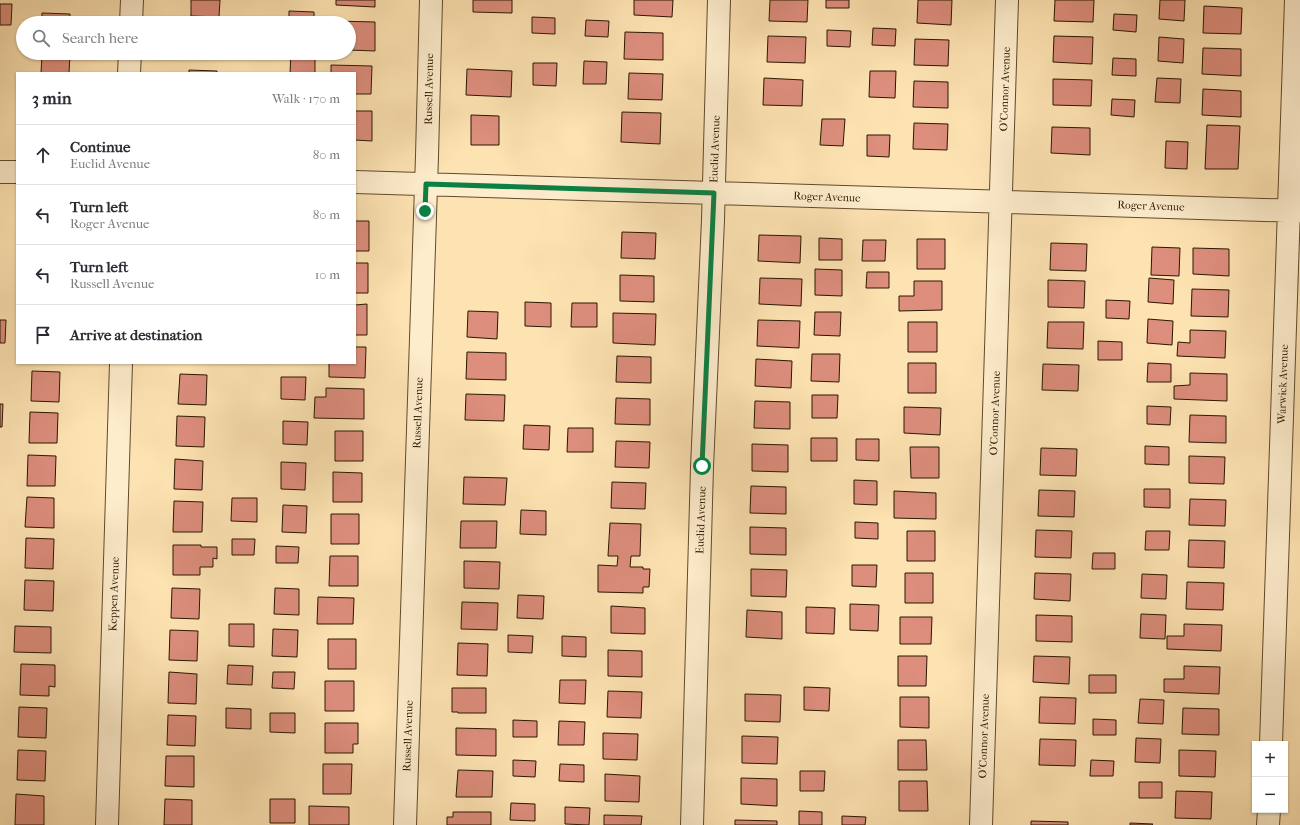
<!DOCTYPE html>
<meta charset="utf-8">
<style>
:root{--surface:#fff;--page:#f7f7f7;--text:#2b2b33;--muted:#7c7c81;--line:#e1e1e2}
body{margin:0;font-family:"IM FELL French Canon",serif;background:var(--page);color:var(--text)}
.controls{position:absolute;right:12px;bottom:12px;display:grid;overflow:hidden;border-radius:0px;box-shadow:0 1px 3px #0004}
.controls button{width:36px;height:36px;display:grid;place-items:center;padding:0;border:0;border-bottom:1px solid var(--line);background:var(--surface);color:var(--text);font:20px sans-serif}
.stop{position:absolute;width:12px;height:12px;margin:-9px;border:3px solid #0b8043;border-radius:50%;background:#fff}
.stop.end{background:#0b8043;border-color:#fff;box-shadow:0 1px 4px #0008}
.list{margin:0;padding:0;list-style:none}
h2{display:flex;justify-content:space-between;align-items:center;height:52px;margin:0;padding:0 16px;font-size:17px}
h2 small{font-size:13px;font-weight:400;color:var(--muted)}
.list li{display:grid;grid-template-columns:26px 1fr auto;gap:12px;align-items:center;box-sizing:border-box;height:60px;padding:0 16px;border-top:1px solid var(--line)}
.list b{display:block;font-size:15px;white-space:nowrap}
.list p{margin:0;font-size:13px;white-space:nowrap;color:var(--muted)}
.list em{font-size:13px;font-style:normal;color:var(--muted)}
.icon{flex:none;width:22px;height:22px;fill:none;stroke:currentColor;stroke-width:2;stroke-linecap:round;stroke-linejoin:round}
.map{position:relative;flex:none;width:1300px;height:825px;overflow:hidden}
.search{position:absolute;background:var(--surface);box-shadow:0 1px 3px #0004;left:16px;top:16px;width:340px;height:44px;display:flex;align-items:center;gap:10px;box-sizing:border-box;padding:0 14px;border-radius:22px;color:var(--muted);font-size:15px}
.panel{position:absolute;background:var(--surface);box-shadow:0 1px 3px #0004;left:16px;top:72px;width:340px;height:292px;border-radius:0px}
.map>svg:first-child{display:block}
</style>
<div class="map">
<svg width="1300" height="825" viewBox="0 0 1300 825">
<rect width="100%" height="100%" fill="#fee3b2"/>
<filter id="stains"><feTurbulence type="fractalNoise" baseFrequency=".005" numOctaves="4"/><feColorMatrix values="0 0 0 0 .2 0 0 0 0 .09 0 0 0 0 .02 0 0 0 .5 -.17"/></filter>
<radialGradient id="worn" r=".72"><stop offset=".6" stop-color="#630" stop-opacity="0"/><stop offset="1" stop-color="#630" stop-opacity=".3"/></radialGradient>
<path fill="#dd8e7d" stroke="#2a1700" d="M191,0h29l-1,17 -28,-1z
M336,0h39v7l-39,-2z
M473,0h39v13l-39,-1z
M634,0h39l-1,17 -38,-2z
M770,0h38l-1,22 -38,-1z
M826,0h23v8h-23z
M918,0h34l-1,25 -34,-2z
M1055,0h39l-1,22 -39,-1z
M1160,0h25l-1,21 -25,-2z
M0,4h12l-1,21h-11z
M1204,6l38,2 -1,26 -38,-1z
M289,11l25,1v11h-25z
M42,13l28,1v9h-28z
M1114,14l23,1 -1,17 -23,-2z
M532,17l23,1v16l-23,-1z
M586,20l23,1 -1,16 -23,-1z
M334,21l41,1v29l-26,-1v-27h-15z
M873,28l23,1 -1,17 -23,-1z
M827,30l24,1 -1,16 -23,-1z
M625,32l38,1v27l-39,-1z
M768,36l38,1 -1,26 -38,-1z
M1054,36l39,1 -1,27 -39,-2z
M1159,37l25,2 -1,24 -25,-2z
M915,39l34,1 -1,26 -34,-1z
M1203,48l38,1v27l-39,-2z
M190,53h28v6l-28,-1z
M291,53l24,1v19h-25z
M42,54h28l-1,19h-28z
M1113,58l23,1v17l-24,-1z
M584,61l23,1 -1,22h-23z
M533,63h24l-1,23 -23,-1z
M331,65l41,1 -1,28h-16v-21h-24z
M467,69l45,2 -1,26 -45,-2z
M189,70l28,1v2h-28z
M870,71h26l-1,27 -26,-1z
M629,73l34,1 -1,26 -34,-1z
M764,78l39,2 -1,26 -39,-1z
M1157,78l24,1 -1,24 -25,-1z
M1053,79l39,1 -1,26 -38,-1z
M914,81l34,1v26l-35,-1z
M1203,89l38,2v26l-39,-2z
M1112,99l23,1 -1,17 -23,-2z
M355,111h17v30l-17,-1z
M622,112l39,1 -1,31 -39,-2z
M471,115l28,1v29h-28z
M822,119h23l-2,27 -23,-1z
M914,123l34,1 -1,26 -34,-1z
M1207,125l33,1 -2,43h-33z
M1052,127l38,1v27l-39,-2z
M867,135h23l-1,22 -22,-1z
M1166,141l22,1 -1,27 -22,-1z
M355,221h14v30h-14z
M622,232l34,1 -1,26 -34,-1z
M759,235l42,1 -1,27 -42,-2z
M819,238l23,1v21h-23z
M917,239h28v30h-28z
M863,240h23l-1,21h-23z
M1051,243l36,1 -1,27 -36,-1z
M1152,247l28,1 -1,28 -28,-1z
M1193,248l36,1v27l-36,-2z
M355,263h13v30h-13z
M815,269l27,1v26l-27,-1z
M867,272h22v16h-23z
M620,275l34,1v26l-34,-1z
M760,278l42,1 -1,27 -42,-2z
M1149,278l25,2 -1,24 -25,-2z
M1048,280l37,1 -1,27 -36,-1z
M914,281h28v29l-43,1v-15h15z
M1192,289l37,1 -1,27 -37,-1z
M1106,300l24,1 -1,18 -23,-1z
M525,302l26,1v24l-26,-1z
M572,303h25v24h-26z
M367,304v31h-12v-30z
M468,311l30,1 -1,27 -30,-2z
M815,312h26l-1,24 -26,-1z
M613,313l43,1 -1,31 -42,-2z
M1148,319l25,2 -1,24 -25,-2z
M0,320h6l-1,23h-5z
M758,320l42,1 -1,27 -42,-2z
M908,322h29v30h-29z
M1048,322h36l-1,27 -36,-1z
M1190,330l36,1 -1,27 -48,-2 1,-14 12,1z
M1098,341l24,1v18h-24z
M355,347h11l-1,31 -36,-1v-14h26z
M467,352l39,1v27l-40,-1z
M812,354h28l-1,28 -28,-1z
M617,356l34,1v26l-35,-1z
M756,359l36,2 -1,27 -36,-2z
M908,363h28v30h-28z
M1148,363l23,1v18h-24z
M1043,364l36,1 -1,26 -36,-1z
M32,371l28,1 -1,30 -28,-1z
M1190,373l37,1v27l-53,-2v-13l16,-1z
M180,374l27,1 -1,30 -28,-1z
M281,377h25l-1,23 -24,-1z
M326,388l38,1v30l-50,-1 1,-21h11z
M466,394l39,1 -1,26 -39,-1z
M812,395h26l-1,23h-25z
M616,398l34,1v26l-35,-1z
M755,401l35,1v27l-36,-1z
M0,404h3l-1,23h-2z
M1147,406l24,1 -1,18 -23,-1z
M904,407l37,1 -1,27 -36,-2z
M30,412l28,1 -1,30h-28z
M1190,415l36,1v27l-37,-1z
M177,416l28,1 -1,30 -28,-1z
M283,421l25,1 -1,23 -24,-1z
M524,425l26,1 -1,24 -26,-1z
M568,428h25v24h-26z
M335,431h28v30h-28z
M811,438h26v23h-26z
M856,439h23v22l-23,-1z
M616,441l34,1 -1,26 -34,-1z
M752,444l36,1v27l-36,-1z
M1145,446l24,1v18l-24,-1z
M910,447h29v31h-28z
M1041,448l36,1 -1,27 -36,-1z
M28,455l28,1 -1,30h-28z
M1189,456l36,1 -1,27 -35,-1z
M175,459l28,2 -1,29 -28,-1z
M281,462l25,1 -1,27 -24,-1z
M333,472l29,1v29h-29z
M464,477l43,1 -2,27 -42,-1z
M854,480l23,1v24l-23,-1z
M612,482l34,1 -1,26 -34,-1z
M751,486l35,1v27l-36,-1z
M1144,489h26v19l-26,-1z
M1039,490l36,1 -1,26 -36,-1z
M894,491l42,2v26l-42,-1z
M27,497l27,1v30l-29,-1z
M232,498h25v24l-26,-1z
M1190,499l36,1 -1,26 -36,-1z
M174,501l29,1 -1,30h-29z
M283,505l24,1 -1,27 -24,-1z
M521,510l25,1v24l-26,-1z
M331,514h28v30h-28z
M461,521h36l-1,27h-36z
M855,522l23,1v16l-23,-1z
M610,523l31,1 -1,32h-9l-1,11h13v2h7l-1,18h-6v6l-45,-1v-27l19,1 1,-10h-10z
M750,527l36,1v27l-36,-1z
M1036,530l36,1 -1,27 -36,-1z
M907,531h28v30h-28z
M1146,531h24l-1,19h-24z
M26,538l28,1 -1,30 -28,-1z
M232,539h23l-1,16h-22z
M1189,540l36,1 -1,27 -36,-1z
M173,545h28v2h16v12l-4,-1v9h-13v8h-27z
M276,546l23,1 -1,16h-22z
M1093,553h22v16h-23z
M330,556h28v30h-29z
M464,561l36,1 -1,27 -35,-1z
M852,565h25l-1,22 -24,-1z
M751,569l36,1 -1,27 -35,-1z
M905,573h28v30h-28z
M1035,573l36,1 -1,27 -36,-2z
M1142,574l25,1 -1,24 -25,-1z
M25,580l29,1 -1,30 -29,-1z
M1187,582l37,1 -1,27 -37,-1z
M172,588l28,1 -1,30 -28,-1z
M275,588l24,1v26l-25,-1z
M518,595l26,1 -1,23 -26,-1z
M318,597l36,1 -1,26h-36z
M462,602l36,1 -1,27 -36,-1z
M850,604l29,1 -1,26 -28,-1z
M611,606l34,2v26l-34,-1z
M806,607l29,1 -1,26 -28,-1z
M747,610l35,2v27l-36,-2z
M1141,614l25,1 -1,24 -25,-1z
M1036,615l36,1v26l-36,-1z
M900,617h32l-1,27h-31z
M229,624h25v23l-25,-1z
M1184,624l38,1 -1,26 -54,-2v-13h17z
M15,626l36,1v26l-37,-1z
M273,629l25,1 -1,27 -25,-1z
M170,630l28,1 -1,30 -28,-1z
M508,635l25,1 -1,17 -24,-1z
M562,636l24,1v20l-24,-1z
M328,639h28v30h-28z
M458,643l30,1 -1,32 -30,-1z
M608,650l34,1v26l-34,-1z
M898,656h29l-1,30h-28z
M1034,656l36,1 -1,27 -36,-2z
M21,664l34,1v22l-6,-1v10l-29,-1z
M228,665l25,1 -1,19 -25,-1z
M1184,666l36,1 -1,27 -55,-2v-13h20z
M169,672l28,2 -1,30 -28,-1z
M273,672h22l-1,17 -22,-1z
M1089,675h27v18h-27z
M560,680h26l-1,24 -26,-1z
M325,681h29v30h-29z
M804,687l26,1 -1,23 -25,-1z
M452,688h34v25h-28v-1h-6z
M608,691l34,1 -1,26 -34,-1z
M745,694l36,1 -1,27 -35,-1z
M900,697h29v31l-29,-1z
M1040,697l36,1 -1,26 -36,-1z
M1140,699l24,1 -1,24 -25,-1z
M19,707l28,1 -1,30 -28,-1z
M226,708l25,1v20l-25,-1z
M1183,708l36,1v26l-37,-1z
M270,713h25v20l-25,-1z
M168,715l28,1 -1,30 -28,-1z
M1093,719l23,1v15h-23z
M513,720l24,1v16h-24z
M559,721l26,1 -1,23h-26z
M325,723h33v21h-5v9h-28z
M456,728l40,1v27l-40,-1z
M603,733l35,1 -1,26 -34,-1z
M742,736l36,1 -1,27 -35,-1z
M1136,738l25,1 -1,24 -25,-1z
M1040,739l36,1 -1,26 -36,-1z
M898,740h28l1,30h-29z
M18,750l28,1 -1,30 -28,-1z
M1179,750l37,1 -1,26 -36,-1z
M166,756h28v31l-29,-1z
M513,760l23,1 -1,16 -22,-1z
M1091,760l23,1 -1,15h-23z
M323,764h29l-1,30h-28z
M560,764l24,1v17l-25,-1z
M458,770l35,1 -1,26h-36z
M800,771h25l-1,20h-24z
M605,774l35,2 -1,26 -34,-1z
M741,778l36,1v27l-36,-2z
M899,781h28l1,30h-29z
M1139,782h23v16h-23z
M1176,791l36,1 -1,27 -36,-1z
M16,794l28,2v29h-29z
M165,799l27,1v25h-28z
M270,799h25v24h-25z
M511,803l24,1v17l-25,-1z
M309,806l40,1v18h-40z
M565,807l25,1 -1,17 -24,-1z
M799,811l23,1v13h-23z
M453,812h38v13h-44v-8h6z
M604,815l38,1 -1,9h-37z
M842,816l24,1 -1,8h-23z
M735,820l42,1v4h-42z
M1031,821l37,1v3h-37z
M1130,823l23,1 -1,1h-22z"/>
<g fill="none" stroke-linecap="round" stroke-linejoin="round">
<g stroke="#5f4a2c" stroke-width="24">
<path id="street" d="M131,23l1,-23
M129,73l1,-20
M0,172h17
M355,182l945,29
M1271,744l25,-744
M107,825l14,-462
M405,825l22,-669 4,-156
M692,825l10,-358 11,-247 6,-220
M981,825l26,-825
M1268,825l1,-15"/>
</g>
<use href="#street" stroke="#feedcd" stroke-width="22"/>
</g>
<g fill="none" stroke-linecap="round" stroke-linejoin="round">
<path stroke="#0b8043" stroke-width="5" d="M425,211l1,-27 288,9 -12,273"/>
</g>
<g text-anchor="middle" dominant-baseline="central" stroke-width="3" stroke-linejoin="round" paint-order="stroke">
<g font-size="11" fill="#2a1700" stroke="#feedcd">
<text transform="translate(429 89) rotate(-89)">Russell Avenue</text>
<text transform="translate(1005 89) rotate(-88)">O'Connor Avenue</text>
<text transform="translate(715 149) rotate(-88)">Euclid Avenue</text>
<text transform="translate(827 197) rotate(2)">Roger Avenue</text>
<text transform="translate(1151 206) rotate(2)">Roger Avenue</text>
<text transform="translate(1283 384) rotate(-88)">Warwick Avenue</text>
<text transform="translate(418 413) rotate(-88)">Russell Avenue</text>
<text transform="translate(995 413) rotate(-88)">O'Connor Avenue</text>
<text transform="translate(701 520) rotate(-88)">Euclid Avenue</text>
<text transform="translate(114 594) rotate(-88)">Keppen Avenue</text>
<text transform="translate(408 736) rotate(-88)">Russell Avenue</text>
<text transform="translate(984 736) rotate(-88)">O'Connor Avenue</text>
</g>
</g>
<rect width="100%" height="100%" filter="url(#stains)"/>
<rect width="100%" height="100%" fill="url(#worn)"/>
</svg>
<div class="controls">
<button>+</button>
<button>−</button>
</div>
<div class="stop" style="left:702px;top:466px"></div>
<div class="stop end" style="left:425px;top:211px"></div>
<div class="search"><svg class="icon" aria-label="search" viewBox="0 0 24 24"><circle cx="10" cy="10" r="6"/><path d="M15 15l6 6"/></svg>Search here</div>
<section class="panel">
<h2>3 min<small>Walk · 170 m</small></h2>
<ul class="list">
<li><svg class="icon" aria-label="ahead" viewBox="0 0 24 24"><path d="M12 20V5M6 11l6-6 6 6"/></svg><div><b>Continue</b><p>Euclid Avenue</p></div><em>80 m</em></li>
<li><svg class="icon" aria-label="left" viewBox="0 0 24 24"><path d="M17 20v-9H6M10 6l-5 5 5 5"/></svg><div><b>Turn left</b><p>Roger Avenue</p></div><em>80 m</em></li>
<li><svg class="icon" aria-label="left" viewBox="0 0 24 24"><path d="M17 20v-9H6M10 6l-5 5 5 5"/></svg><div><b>Turn left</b><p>Russell Avenue</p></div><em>10 m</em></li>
<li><svg class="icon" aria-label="arrive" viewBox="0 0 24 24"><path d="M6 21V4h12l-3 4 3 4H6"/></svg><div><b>Arrive at destination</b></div></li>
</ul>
</section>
</div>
